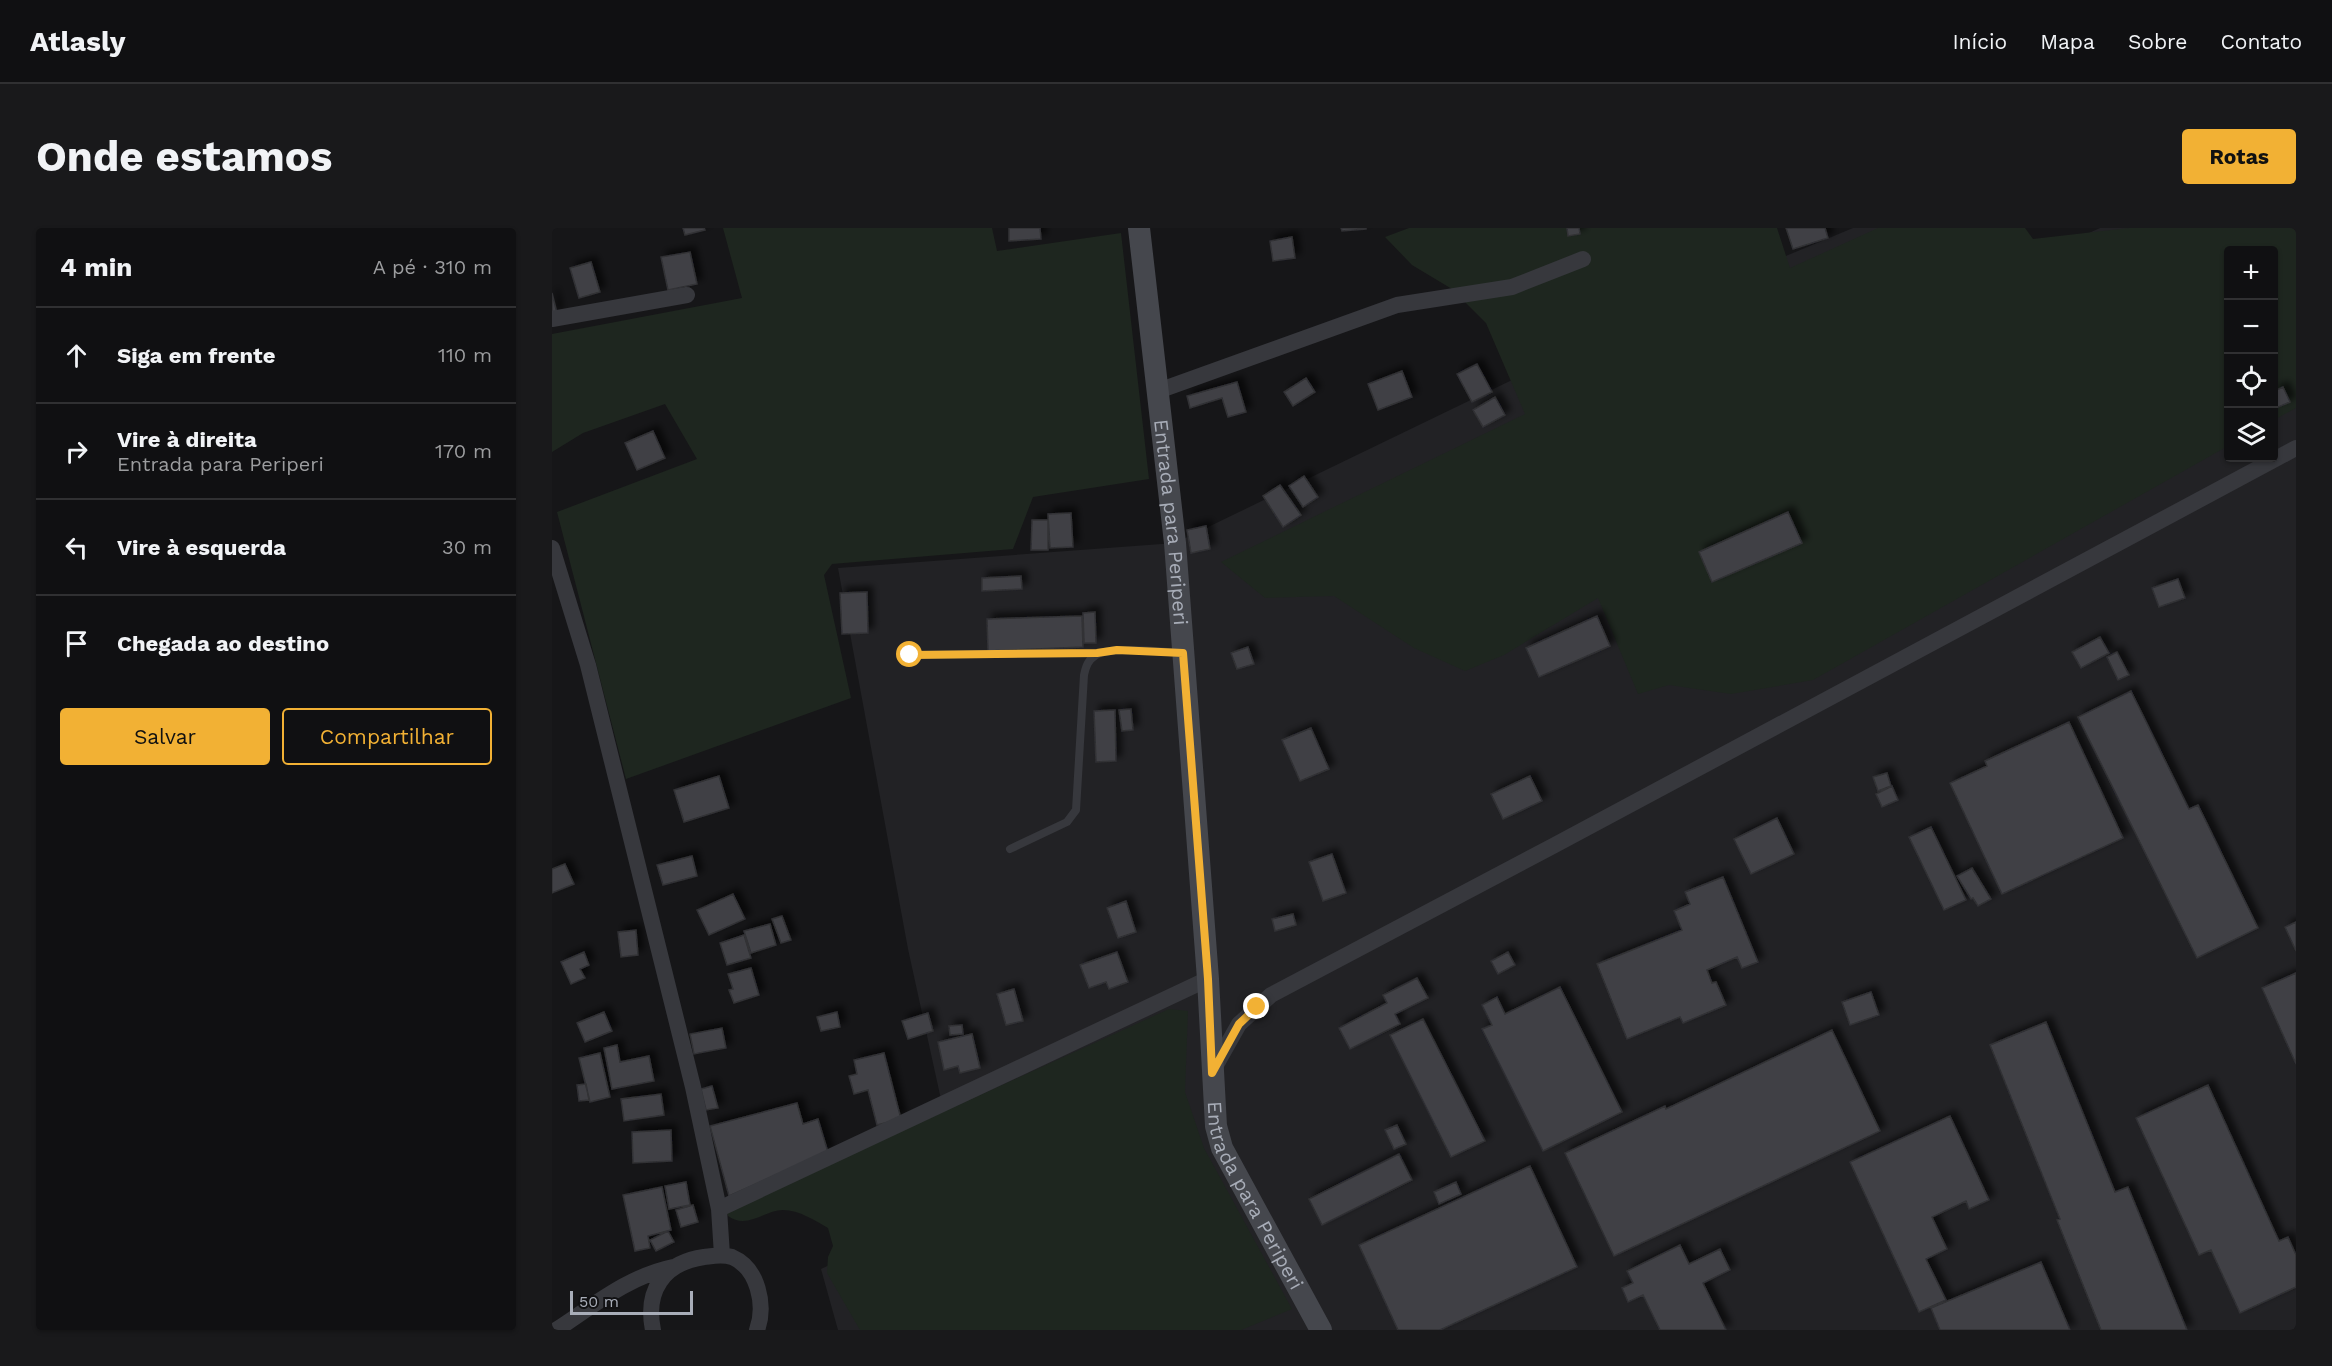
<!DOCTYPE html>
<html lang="pt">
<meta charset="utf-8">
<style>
:root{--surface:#101012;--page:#19191b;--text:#f1f3f6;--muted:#9c9d9f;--line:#303032;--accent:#f2b134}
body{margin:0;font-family:"Work Sans",sans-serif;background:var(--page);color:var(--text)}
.controls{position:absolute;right:18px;top:18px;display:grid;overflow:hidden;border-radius:6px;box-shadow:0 2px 4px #0004}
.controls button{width:54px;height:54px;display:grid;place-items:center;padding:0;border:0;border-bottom:2px solid var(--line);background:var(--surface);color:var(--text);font:30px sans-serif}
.scale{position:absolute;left:18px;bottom:15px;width:123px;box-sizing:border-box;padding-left:6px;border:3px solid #a8adb8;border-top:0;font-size:16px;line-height:21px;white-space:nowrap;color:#a8adb8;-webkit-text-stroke:4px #111113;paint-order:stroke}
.stop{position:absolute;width:18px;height:18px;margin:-14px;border:4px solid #f2b134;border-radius:50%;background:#fff}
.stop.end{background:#f2b134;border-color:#fff;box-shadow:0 2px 6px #0008}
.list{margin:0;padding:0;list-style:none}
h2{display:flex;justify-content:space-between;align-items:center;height:78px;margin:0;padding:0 24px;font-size:26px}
h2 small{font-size:20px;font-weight:400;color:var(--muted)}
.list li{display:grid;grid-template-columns:39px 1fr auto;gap:18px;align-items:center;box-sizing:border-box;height:96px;padding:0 24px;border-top:2px solid var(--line)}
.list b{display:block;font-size:22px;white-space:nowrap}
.list p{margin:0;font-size:20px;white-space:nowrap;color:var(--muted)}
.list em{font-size:20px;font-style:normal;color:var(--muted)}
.actions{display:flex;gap:12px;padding:18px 24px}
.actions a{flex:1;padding:14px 0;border:2px solid var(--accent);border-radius:6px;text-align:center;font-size:21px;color:var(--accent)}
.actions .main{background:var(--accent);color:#111}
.icon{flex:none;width:33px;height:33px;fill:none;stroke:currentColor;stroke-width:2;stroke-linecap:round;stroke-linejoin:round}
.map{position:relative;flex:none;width:1744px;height:1102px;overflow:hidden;border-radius:6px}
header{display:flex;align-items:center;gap:36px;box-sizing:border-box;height:84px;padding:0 30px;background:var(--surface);border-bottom:2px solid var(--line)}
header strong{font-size:28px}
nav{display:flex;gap:33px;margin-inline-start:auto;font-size:21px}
.intro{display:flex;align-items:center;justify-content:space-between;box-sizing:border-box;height:144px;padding:0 36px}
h1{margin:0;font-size:42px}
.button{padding:15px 27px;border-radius:6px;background:var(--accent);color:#111;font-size:21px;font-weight:700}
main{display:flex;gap:36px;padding:0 36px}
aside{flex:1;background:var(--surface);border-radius:6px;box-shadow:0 2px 4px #0004}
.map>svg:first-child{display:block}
</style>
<header>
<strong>Atlasly</strong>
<nav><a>Início</a><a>Mapa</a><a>Sobre</a><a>Contato</a></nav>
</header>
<div class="intro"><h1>Onde estamos</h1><a class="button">Rotas</a></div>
<main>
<aside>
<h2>4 min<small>A pé · 310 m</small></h2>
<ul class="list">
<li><svg class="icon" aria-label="ahead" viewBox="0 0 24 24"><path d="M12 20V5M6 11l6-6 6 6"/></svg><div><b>Siga em frente</b></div><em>110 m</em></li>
<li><svg class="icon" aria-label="right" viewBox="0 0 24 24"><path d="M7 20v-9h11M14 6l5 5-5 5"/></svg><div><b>Vire à direita</b><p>Entrada para Periperi</p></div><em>170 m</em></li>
<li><svg class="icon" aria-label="left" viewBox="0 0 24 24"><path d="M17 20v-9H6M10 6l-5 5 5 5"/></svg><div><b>Vire à esquerda</b></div><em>30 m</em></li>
<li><svg class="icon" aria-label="arrive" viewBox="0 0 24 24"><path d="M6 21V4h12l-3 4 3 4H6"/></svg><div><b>Chegada ao destino</b></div></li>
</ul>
<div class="actions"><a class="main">Salvar</a><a>Compartilhar</a></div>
</aside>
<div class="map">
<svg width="1744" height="1102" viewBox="0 0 1744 1102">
<defs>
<filter id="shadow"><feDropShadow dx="5.5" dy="-5.5" stdDeviation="3" flood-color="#0009"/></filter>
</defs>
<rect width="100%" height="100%" fill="#161618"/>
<path fill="#222225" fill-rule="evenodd" d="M1301,0h155l19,33 73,-33h196v1102h-1458l-17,-61 34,-16 87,-149 -34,-155 -70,-381 337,-25 486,-235zM1676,22h46v208h-46z"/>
<path fill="#1e261f" d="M171,0h269l5,23 124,-18 28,246 -116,18 -20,52 -181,15 -8,11 27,123 -225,81 -69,-267 140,-53 -32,-55 -82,29 -31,19v-118l190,-36z
M857,0h368l13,40 88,-40h147l8,11 96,-11h167v180l-22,12v-170h-46v196l-415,234 -82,14 -62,-9 -31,9 -40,-96 -94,57 -39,16 -51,-23 -80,-52 -69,2 -44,-36 304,-148 -39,-91 -34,-34 -40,-24 -27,-28z
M617,781l19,2 -3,81 19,56 88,161 -51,21h-381l-33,-57 1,-16 5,-11 -5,-18c-12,-7 -29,-18 -45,-18 -18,0 -36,20 -55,6l-2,-5z"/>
<path fill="#404145" stroke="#303034" stroke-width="1.5" filter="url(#shadow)" d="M131,0h21l1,2 -20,5z
M457,0h31l1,11 -32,2z
M789,0h25v1l-24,2z
M1015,0h12l1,6 -12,2z
M1234,0h39l3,10 -35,11z
M740,9l3,21 -22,3 -3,-20z
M138,24l7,32 -29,6 -7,-33z
M39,34l9,30 -21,6 -9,-30z
M0,65l5,20 -5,1z
M925,136l15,28 -20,10 -15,-28z
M850,143l10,26 -34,13 -10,-26z
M754,150l9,14 -22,14 -9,-14z
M685,154l9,30 -18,5 -6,-19 -32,10 -3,-12z
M1731,159l7,15 -14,6 -2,-17z
M943,169l10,18 -22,12 -10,-17z
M101,203l12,27 -28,12 -12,-27z
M752,248l14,21 -15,10 -14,-21z
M728,257l21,30 -18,12 -20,-31z
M1236,284l14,31 -90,39 -13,-30z
M519,285l2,34 -23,1 -2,-34z
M480,292h16v30h-17z
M654,298l4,23 -19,4 -4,-23z
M469,348l1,13 -40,2v-13z
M1626,351l7,19 -26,9 -7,-19z
M315,364l1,41 -26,1 -2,-41z
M543,384l1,31h-12l-1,-30z
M530,388l1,31 -95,4 -1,-32z
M1045,388l13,30 -71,31 -13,-29z
M1548,409l9,16 -28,15 -9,-16z
M696,419l6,17 -17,5 -6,-16z
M1565,424l12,23 -11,5 -11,-23z
M1579,463l58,118 9,-4 60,123 -61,30 -119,-241z
M579,481l2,21 -11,1 -3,-21z
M563,482l1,51 -20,1 -2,-51z
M1517,494l54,116 -121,56 -52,-111 37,-17 -2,-5z
M759,500l18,41 -29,12 -18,-41z
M1335,545l4,13 -13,5 -5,-14z
M167,548l10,32 -45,14 -10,-32z
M978,548l12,25 -39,18 -12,-25z
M1340,558l6,14 -16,7 -6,-13z
M1225,590l17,36 -43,20 -17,-35z
M1379,599l35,73 -22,10 -35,-73z
M780,626l14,39 -23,8 -14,-39z
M140,628l5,20 -34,9 -6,-20z
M13,636l9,20 -22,9v-24z
M1420,640l19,31 -13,7 -5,-8 -2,1 -14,-23z
M1171,649l35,85 -16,6 -5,-11 -30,13 5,13 4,-1 10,23 -43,18 -3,-6 -53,22 -30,-75 85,-34 -8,-19 16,-7 -5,-12z
M181,666l12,25 -36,16 -12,-25z
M574,673l10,31 -18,6 -11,-30z
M741,686l3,11 -21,6 -3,-12z
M230,688l9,24 -10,3 -9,-24z
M1744,694v29l-11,-24z
M218,696l6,21 -25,8 -7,-22z
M84,702l2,25 -17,2 -3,-25z
M192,707l7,23 -24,7 -7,-22z
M32,724l5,13 -9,4 5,9 -14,6 -10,-22z
M565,724l11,30 -19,7 -3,-7 -17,6 -9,-23z
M956,724l7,13 -17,9 -7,-13z
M199,740l8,27 -25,8 -5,-13 4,-1 -5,-15z
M1744,745v91l-34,-76z
M865,750l11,20 -33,16 5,10 -50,25 -11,-21 48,-25 -4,-8z
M1008,759l62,125 -79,39 -61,-122 10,-4 -10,-20 15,-8 8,17z
M462,761l9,32 -17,4 -9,-31z
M1319,764l8,23 -29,10 -8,-23z
M52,784l8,19 -27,11 -8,-19z
M285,784l3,15 -19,4 -4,-14z
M376,785l5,18 -25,8 -6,-18z
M871,791l62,122 -34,16 -61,-122z
M1494,794l69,170 13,-5 59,143h-86l-44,-110 3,-1 -70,-174z
M410,797l1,9 -13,1 -1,-9z
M170,800l4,20 -32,6 -4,-20z
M1280,802l48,101 -266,125 -49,-103 100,-47 1,3z
M420,806l8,34 -20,5 -2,-7 -14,4 -6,-28z
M65,817l3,17 29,-6 5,25 -42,8 -8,-41z
M48,825l10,44 -20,5 -11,-44z
M332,825l17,66 -24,6 -9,-35 -14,4 -5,-18 8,-2 -3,-14z
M34,856l3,16 -10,1 -2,-16z
M1656,857l71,156 9,-4 8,18v32l-56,26 -29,-63 -12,5 -63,-137z
M160,858l6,22 -12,2 -5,-21z
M109,866l3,21 -40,6 -3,-22z
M245,875l6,21 15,-5 10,33 -99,44 -19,-70z
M1398,888l39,84 -20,9 -3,-8 -34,16 15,32 -21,10 20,41 -27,12 -69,-150z
M845,897l9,19 -12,5 -9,-19z
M119,902l1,31 -39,2 -1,-31z
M847,926l13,26 -90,45 -13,-26z
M978,938l47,101 -137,63h-42l-39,-85z
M134,954l4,23 -21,4 -4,-23z
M904,954l5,12 -22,10 -5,-12z
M110,959l9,43 -23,6 2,12 -15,3 -12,-56z
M141,977l5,17 -17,5 -5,-17z
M116,1003l6,11 -18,9 -6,-11z
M1128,1017l9,19 31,-15 10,21 -27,13 23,47h-66l-17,-35 -15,7 -6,-14 11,-5 -6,-12z
M1489,1034l29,68h-130l-9,-22z"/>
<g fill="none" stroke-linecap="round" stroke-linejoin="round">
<path stroke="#37383d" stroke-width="8" d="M358,427l187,-2
M458,621l57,-27 9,-12 8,-135c2,-9 4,-15 12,-20 14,-9 68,-3 86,-2"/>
<path stroke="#37383d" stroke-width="16" d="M0,91l135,-24
M606,163l239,-86 115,-18 71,-28
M0,320l36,117 105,422 26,122 3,46
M660,844l27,-48 32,-29 282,-149 743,-398
M167,981l489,-230
M4,1102c37,-24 73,-54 117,-63
M101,1102c-8,-39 10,-67 51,-73 9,-1 18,-3 28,0 26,11 34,48 25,73"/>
<path stroke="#45474d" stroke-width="22" id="s1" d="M587,0l36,315 33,436 8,147 6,22 99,182"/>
</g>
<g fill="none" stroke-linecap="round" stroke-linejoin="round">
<path stroke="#f2b134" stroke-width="8" d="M358,427l187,-2 20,-3 66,3 25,326 4,94 27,-49 18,-17"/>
</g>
<g text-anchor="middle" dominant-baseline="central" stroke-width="4.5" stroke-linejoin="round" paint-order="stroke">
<g font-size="20" fill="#a8adb8" stroke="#111113">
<text stroke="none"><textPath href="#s1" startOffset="296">Entrada para Periperi</textPath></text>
<text stroke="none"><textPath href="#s1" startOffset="980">Entrada para Periperi</textPath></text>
</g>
</g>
</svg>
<div class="controls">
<button>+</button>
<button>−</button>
<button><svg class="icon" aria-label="locate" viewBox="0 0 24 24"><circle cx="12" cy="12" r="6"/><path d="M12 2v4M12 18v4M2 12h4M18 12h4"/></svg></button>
<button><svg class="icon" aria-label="layers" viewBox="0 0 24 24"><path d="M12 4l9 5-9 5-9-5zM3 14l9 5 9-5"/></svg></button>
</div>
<div class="scale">50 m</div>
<div class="stop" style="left:358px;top:427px"></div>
<div class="stop end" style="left:705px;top:779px"></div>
</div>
</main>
